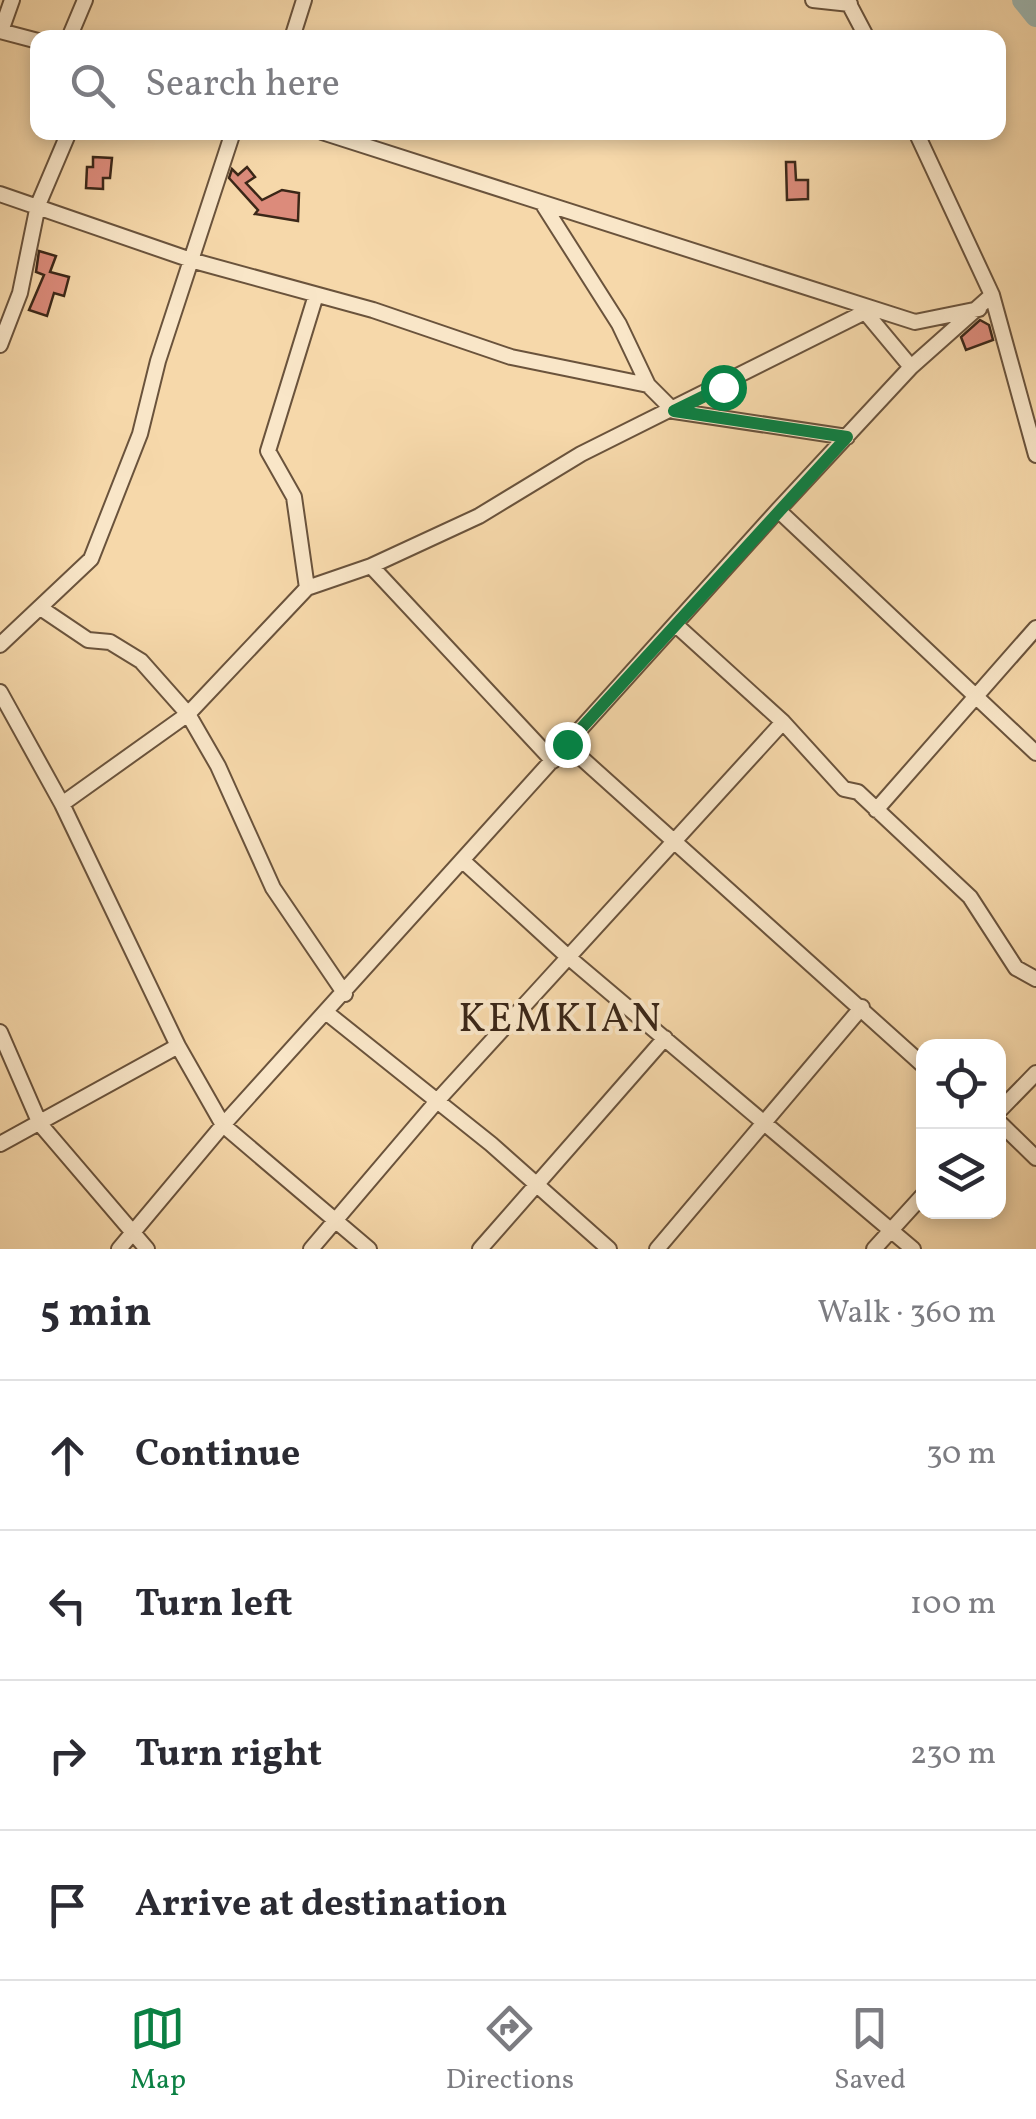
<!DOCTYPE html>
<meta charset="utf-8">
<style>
:root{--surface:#fff;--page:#f7f7f7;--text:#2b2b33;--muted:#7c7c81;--line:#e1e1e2;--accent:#0b8043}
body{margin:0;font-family:Vollkorn,serif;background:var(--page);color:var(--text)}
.controls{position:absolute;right:30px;bottom:30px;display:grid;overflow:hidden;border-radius:20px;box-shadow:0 5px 15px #0003}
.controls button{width:90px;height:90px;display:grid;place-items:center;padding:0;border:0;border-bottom:2px solid var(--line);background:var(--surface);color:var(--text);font:50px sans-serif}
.stop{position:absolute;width:30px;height:30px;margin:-22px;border:8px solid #0b8043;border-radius:50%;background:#fff}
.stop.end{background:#0b8043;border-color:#fff;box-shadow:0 2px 10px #0008}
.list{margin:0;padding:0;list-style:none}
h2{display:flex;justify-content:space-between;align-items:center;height:130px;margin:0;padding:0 40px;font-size:42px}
h2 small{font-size:32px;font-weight:400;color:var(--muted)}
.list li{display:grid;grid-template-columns:65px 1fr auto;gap:30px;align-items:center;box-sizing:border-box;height:150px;padding:0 40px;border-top:2px solid var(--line)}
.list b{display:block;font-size:38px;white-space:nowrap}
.list em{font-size:32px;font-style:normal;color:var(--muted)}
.icon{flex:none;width:55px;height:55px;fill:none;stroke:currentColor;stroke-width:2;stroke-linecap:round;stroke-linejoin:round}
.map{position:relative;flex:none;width:1036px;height:1249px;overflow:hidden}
.search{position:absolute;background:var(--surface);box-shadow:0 5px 15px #0003;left:30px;right:30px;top:30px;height:110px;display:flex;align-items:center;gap:25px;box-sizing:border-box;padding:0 35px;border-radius:20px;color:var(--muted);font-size:38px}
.sheet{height:730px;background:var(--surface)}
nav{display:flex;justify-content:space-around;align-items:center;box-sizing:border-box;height:140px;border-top:2px solid var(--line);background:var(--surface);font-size:28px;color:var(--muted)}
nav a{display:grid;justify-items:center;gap:5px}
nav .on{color:var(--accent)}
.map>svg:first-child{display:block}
</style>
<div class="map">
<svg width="1036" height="1249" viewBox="0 0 1036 1249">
<rect width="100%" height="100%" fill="#f6d8aa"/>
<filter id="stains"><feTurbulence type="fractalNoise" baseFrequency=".002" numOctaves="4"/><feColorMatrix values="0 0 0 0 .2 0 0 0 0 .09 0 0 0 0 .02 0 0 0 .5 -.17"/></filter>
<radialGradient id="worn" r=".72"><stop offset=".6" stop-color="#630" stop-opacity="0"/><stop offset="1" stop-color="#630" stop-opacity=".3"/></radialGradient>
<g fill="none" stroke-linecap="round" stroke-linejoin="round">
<path stroke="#9fb8b2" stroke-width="22" d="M1023,0l13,16"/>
</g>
<path fill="#dc8b7b" stroke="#3b2718" stroke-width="2.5" d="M93,157l19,1 -2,20h-7v11l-17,-1 1,-21h6z
M786,162h9l1,18h12v19l-21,1z
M247,167l8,10 -9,6 16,17 20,-10 17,3 -1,28 -43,-7 3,-4 -29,-32 3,-9 6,6z
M39,251l17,5 -6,16 19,5 -5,19 -10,-3 -7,23 -18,-6 15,-35 -8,-3z
M980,320l9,5 4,15 -27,10 -5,-13z"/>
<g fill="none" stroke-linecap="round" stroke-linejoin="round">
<g stroke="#6a533c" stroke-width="18">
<path id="minor" d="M813,0l37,4
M847,0l20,38
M0,31l38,10
M1,31l11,-31
M69,38l16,-38
M292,38l12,-38
M322,132l593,190 64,-13
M916,132l76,163 44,160
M0,194l194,67 179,49 138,47 137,28
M544,206l75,118 29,61 26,26 173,26
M861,307l50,60
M0,345l20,-52 18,-88 31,-73
M778,510l258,243
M371,566l182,195
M307,588l-13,-91 -26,-46 48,-156
M42,609l46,31 22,2 31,19 47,53 30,52 55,122 72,106
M676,625l107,97 61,67 14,3 112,105 46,71 20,11
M0,645l91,-86 49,-125 18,-73 75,-229
M0,692l62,112 116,242 45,79 146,124
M567,745l357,321
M62,804l126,-90 119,-126 64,-22 108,-50 102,-62 284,-142
M876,810l160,-182
M463,861l104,95 346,293
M327,1013l164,131 118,105
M0,1032l40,92 107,125
M998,1112l38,-39
M998,1121l38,37
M0,1144l178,-98
M119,1249l104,-124 555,-615 133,-143 81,-72
M311,1249l126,-148 346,-379
M480,1249l185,-211
M657,1249l205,-242
M874,1249l50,-55"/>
</g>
<use href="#minor" stroke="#f9e6c8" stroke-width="14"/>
</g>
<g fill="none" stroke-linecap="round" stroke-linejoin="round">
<path stroke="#0b8043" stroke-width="12" d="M567,744l280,-307 -173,-26 49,-24"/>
</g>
<g text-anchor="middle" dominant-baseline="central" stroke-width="8" stroke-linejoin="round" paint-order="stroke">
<g font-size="40" letter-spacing="2.5" fill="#3b2718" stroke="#f9e6c8">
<text x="561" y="1021">KEMKIAN</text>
</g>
</g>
<rect width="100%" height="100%" filter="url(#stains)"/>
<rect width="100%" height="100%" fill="url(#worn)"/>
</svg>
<div class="controls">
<button><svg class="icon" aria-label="locate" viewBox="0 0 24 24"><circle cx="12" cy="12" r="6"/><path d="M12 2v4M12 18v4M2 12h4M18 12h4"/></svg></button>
<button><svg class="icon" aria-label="layers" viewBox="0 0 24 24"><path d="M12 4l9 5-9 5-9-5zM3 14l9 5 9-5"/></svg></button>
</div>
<div class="stop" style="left:723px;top:387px"></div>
<div class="stop end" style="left:567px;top:744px"></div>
<div class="search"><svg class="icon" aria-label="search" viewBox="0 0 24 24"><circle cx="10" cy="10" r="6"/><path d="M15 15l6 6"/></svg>Search here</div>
</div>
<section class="sheet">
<h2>5 min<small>Walk · 360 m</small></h2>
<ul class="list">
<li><svg class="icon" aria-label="ahead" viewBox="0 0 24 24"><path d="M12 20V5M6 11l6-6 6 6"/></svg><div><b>Continue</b></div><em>30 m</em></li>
<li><svg class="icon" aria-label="left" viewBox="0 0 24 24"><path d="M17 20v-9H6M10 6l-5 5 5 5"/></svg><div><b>Turn left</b></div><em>100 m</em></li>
<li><svg class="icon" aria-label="right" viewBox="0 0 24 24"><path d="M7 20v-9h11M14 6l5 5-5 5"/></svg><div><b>Turn right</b></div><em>230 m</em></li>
<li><svg class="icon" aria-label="arrive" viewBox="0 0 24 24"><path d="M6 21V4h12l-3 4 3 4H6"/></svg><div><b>Arrive at destination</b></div></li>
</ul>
</section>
<nav>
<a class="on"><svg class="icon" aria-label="map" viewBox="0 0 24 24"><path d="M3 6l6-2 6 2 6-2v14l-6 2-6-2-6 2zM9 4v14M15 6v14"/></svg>Map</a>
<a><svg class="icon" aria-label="directions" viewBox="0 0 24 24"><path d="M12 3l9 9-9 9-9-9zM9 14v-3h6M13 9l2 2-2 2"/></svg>Directions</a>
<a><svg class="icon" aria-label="saved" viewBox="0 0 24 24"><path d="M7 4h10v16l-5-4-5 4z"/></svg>Saved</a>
</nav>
